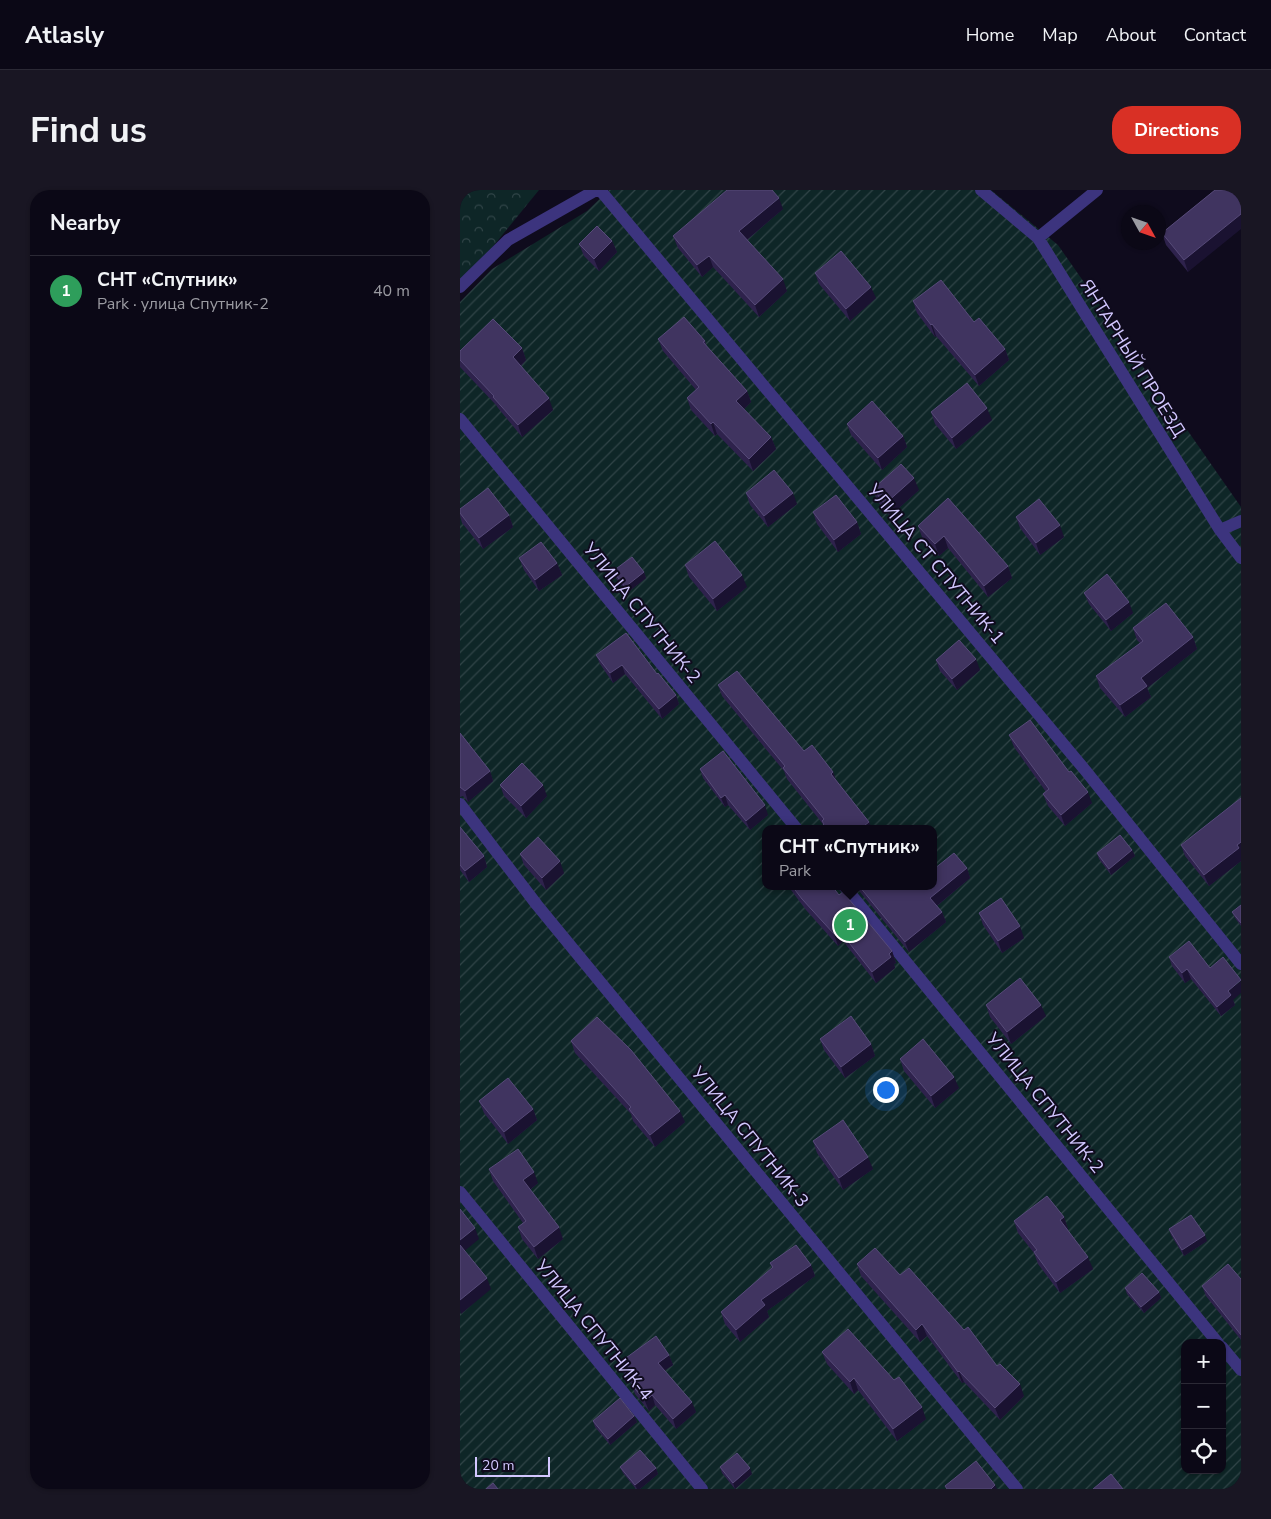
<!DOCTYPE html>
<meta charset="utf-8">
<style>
:root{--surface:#0b0816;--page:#191623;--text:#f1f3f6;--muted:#9a9aa1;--line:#2b2935;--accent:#d93025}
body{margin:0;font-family:"Nunito Sans",sans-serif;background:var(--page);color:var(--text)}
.controls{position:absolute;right:15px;bottom:15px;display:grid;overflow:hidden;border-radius:10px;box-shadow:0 1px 4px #0004}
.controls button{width:45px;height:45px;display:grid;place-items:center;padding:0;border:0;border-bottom:1px solid var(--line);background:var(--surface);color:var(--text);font:25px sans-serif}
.compass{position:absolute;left:661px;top:15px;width:45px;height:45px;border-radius:50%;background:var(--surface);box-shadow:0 1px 4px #0004;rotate:130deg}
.scale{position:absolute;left:15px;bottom:12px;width:75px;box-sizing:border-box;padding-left:5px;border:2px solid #d2c7ff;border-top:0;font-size:14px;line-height:18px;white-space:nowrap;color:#d2c7ff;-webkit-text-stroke:4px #0f0b1d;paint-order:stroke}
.you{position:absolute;left:425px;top:899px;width:18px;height:18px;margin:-12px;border:4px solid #fff;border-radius:50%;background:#1a73e8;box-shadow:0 0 0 8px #1a73e833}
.badge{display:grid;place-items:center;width:32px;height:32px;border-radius:50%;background:var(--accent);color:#fff;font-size:16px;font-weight:700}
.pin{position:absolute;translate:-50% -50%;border:2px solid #fff;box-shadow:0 1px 5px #0006}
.popup{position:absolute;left:302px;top:635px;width:175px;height:65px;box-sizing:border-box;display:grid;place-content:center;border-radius:10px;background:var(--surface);filter:drop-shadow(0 1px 4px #0005);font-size:16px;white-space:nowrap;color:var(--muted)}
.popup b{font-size:19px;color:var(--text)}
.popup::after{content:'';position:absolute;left:50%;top:100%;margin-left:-10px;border:10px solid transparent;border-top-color:var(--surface)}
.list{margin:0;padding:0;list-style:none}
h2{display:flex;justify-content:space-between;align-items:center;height:65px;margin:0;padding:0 20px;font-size:21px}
h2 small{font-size:16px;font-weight:400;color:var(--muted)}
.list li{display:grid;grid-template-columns:32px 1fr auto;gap:15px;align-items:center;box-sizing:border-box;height:70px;padding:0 20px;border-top:1px solid var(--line)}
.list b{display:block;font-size:19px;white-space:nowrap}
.list p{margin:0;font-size:16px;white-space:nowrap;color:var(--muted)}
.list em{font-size:16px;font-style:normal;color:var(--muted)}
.icon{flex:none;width:28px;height:28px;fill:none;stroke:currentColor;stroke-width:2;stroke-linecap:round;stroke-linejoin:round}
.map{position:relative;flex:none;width:781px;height:1299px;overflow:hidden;border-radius:20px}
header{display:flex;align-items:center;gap:30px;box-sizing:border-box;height:70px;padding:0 25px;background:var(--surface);border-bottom:1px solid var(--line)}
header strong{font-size:24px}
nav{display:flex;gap:28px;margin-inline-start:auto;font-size:18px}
.intro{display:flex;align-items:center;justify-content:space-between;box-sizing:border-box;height:120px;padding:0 30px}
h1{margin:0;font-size:35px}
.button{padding:12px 22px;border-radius:20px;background:var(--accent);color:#fff;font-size:18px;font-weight:700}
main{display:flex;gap:30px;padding:0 30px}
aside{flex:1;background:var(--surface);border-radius:20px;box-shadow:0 1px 4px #0004}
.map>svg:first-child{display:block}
</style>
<header>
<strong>Atlasly</strong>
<nav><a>Home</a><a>Map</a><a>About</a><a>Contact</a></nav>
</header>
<div class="intro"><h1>Find us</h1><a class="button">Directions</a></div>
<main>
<aside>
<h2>Nearby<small></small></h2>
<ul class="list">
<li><span class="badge" style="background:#2e9e5b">1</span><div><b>СНТ «Спутник»</b><p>Park · улица Спутник-2</p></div><em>40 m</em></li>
</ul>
</aside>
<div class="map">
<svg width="781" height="1299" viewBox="0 0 781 1299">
<defs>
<pattern id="forest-crowns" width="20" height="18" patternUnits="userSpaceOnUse" patternTransform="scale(1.25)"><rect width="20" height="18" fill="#0e2627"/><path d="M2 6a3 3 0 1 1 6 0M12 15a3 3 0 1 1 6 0" fill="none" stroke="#304447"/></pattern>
<pattern id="garden-furrows" width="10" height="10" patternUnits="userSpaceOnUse" patternTransform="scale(1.25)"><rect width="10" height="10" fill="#0e2627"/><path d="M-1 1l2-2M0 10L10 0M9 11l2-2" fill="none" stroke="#304447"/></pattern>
</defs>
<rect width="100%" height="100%" fill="#0f0b1d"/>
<path fill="url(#forest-crowns)" d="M0,0h79l-79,97z"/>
<path fill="url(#garden-furrows)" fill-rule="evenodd" d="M149,0h382l67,55 183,262v982h-781v-1187l32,-33 95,-58zM306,639h168v57h-168zM725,1153h37v127h-37z"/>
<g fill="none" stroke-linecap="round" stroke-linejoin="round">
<path stroke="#3c347e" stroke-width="12" d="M140,0l485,580 156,194
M521,0l57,48 182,292 21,28
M578,48l59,-48
M0,97l48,-47 88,-50
M0,229l337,410
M760,340l21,-9
M0,614l77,101 480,584
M384,696l374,457
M0,1002l242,297
M762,1157l19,23"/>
</g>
<path fill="#2e224c" d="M755,0l-27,82 -22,-27 -4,-12z
M323,19l-36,31 40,51 -28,26 -46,-50 -11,10 -24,-29 -5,-12z
M152,51l5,11 -18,19 -15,-15 -5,-12z
M355,83l61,25 -26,23 -31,-37z
M453,111l61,21 31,27 4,11 -30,26 -43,-50 -1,1 -18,-24z
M198,149l47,2 2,6 40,44 4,11 -7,7 27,28 5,12 -23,22 -36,-37 -2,2 -24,-26 -4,-12 9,-8 -33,-39z
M62,158l4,12 -5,6 32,44 -31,27 -24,-29 -2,-3 -36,-38v-16z
M471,222l61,8 -36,29 -21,-25z
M387,234l56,12 4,11 -25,23 -31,-35z
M413,299l46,1 -29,26 -13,-15z
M286,303l51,11 -29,23 -18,-22z
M488,308l60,68 4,12 -24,19 -40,-49 -9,8 -17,-19 -4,-11z
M0,319l49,6 4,12 -30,22 -21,-26 -2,-7z
M353,322l44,10 4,12 -23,18 -21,-28z
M556,327l48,20 -24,18 -20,-27z
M59,368l38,5 5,12 -23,16 -15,-21z
M225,375l62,22 -30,24 -28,-34z
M153,381l31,1 2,6 -19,15 -12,-16z
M624,403l49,20 -22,18 -22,-27z
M673,438l60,9 4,12 -50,39 4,9 -26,20 -25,-29 -4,-12 44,-33 -3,-3z
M136,465l61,19 19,21 3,9 -17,15 -37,-45 -12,9 -13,-19z
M476,470l44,10 -23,20 -17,-19z
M258,495l86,66 29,21 3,8 33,42 3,7h-53l4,-4 -1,-2 -35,-44 -3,-8 -62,-75z
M0,543l30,38 3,10 -25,21 -5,-6 -3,1z
M549,545l83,68 -27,23 -17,-20 -5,-12 3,-2 -32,-45z
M240,579l68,46 -18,15 -22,-25 -3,2 -22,-29z
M40,595l47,11 -21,22 -22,-22z
M781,608v63l-32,25 -24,-30 -4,-11z
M0,637l24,29 3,11 -18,15 -9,-12z
M672,660l3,6 -24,19 -12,-16 -2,-6z
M60,664l44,19 -18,17 -22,-25z
M507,678l3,10 -33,28 5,6 4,10 -37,30 -49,-60 -3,-6h77z
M328,696h44l7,9 53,56 4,12 -2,1 1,4 -19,15 -33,-42 -5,5 -32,-36z
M781,715v21l-6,-8 -3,-6z
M519,723l45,25 -22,15 -19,-28z
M709,767l41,11 23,32 2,5 -14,11 -30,-37 -6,4 -13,-17z
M526,815l60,11 -35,28 -21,-27z
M360,849l51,5 4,12 -30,22 -21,-28z
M111,851l114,81 -30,25 -22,-26 -2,-7 -56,-61z
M440,869l59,29 -24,20 -31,-37z
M19,911l54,8 4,11 -29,24 -24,-31z
M353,951l60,28 -30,21 -26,-37z
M29,979l49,14 -8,7 33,49 -25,20 -16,-20 -4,-12 5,-4 -30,-42z
M604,1027l4,12h-1l26,40 -33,24 -22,-29 -4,-11 -16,-20 -4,-12z
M709,1039l38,12 -23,15 -13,-21z
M310,1073l41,2 4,11 -48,35 2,6 -29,25 -15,-18 -4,-12 51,-44z
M397,1074l43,11 64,55 60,66 -24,24 -36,-38 -2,1 -35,-47 -7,6 -59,-66z
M781,1089v61l-35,-44 -4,-10z
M665,1098l34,4 2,6 -17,15 -17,-19z
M362,1162l72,28 32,39 -29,22 -39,-51 -4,4 -27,-30z
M209,1165l4,10 -8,5 31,42 -20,17 -21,-24 -6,6 -14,-17 -3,-9 -9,-13 -4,-9z
M174,1226l3,6 -27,23 -15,-18 -2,-6z
M160,1277l36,1 2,6 -18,15h-4l-13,-16z
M260,1277l32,7 -17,15 -13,-16z"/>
<path fill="#1a1231" d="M319,8l4,11 -40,34 -4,-12z
M781,24v15l-53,43 -4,-12z
M152,51l5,11 -18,19 -5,-12z
M249,66l4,11 -11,10 -5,-12z
M323,89l4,12 -28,26 -4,-12z
M411,97l5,11 -26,23 -4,-12z
M472,134l4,12 -1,1 -4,-12z
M62,158l4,12 -9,9 -4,-12z
M545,159l4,11 -30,26 -4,-11z
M287,201l4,11 -11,11 -4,-12z
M89,208l4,12 -31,27 -4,-12z
M527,218l5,12 -36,29 -4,-11z
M253,232l4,12 -2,2 -4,-12z
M443,246l4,11 -25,23 -4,-12z
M311,247l5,12 -23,22 -4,-12z
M454,288l5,12 -29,26 -5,-12z
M333,303l4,11 -29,23 -4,-11z
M49,325l4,12 -30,22 -4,-11z
M397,332l4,12 -23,18 -4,-12z
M600,335l4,12 -24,18 -4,-12z
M484,346l4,12 -9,8 -4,-12z
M97,373l5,12 -23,16 -4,-11z
M548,376l4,12 -24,19 -4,-11z
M184,382l2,6 -19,15 -2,-6z
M282,385l5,12 -30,24 -4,-12z
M669,412l4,11 -22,18 -5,-11z
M733,447l4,12 -50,39 4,9 -26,20 -5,-12 21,-27z
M516,469l4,11 -23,20 -5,-11z
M162,475l3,9 -12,9 -3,-10z
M216,505l3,9 -17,15 -3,-10z
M30,581l3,10 -25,21 -3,-11z
M373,582l4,11 -6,-9z
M83,595l4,11 -21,22 -5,-12z
M628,602l4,11 -27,23 -4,-11z
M265,605l3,10 -3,2 -4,-9z
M305,615l3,10 -18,15 -4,-9z
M409,632l3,7h-12z
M781,652v19l-32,25 -5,-11z
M672,660l3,6 -24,19 -2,-6z
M24,666l3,11 -18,15 -4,-11z
M100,671l4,12 -18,17 -4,-12z
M507,678l3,10 -36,30 -4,-10z
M482,722l4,10 -37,30 -4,-10z
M560,736l4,12 -22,15 -4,-12z
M379,740l4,11 -5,5 -4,-12z
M432,761l4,12 -2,1 1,4 -19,15 -4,-11z
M727,779l4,10 -6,4 -3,-10z
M781,791v12l-8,7 2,5 -14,11 -4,-9 11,-16z
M581,815l5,11 -35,28 -4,-12z
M411,854l4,12 -30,22 -4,-11z
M494,887l5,11 -24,20 -4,-12z
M73,919l4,11 -29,24 -4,-12z
M220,921l5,11 -30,25 -5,-12z
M408,967l5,12 -30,21 -4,-12z
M74,982l4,11 -11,9 -4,-12z
M604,1027l4,12 -4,3 -4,-12z
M99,1037l4,12 -25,20 -4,-12z
M15,1038l4,11 -17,14 -2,-5v-8z
M745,1045l2,6 -23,15 -2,-6z
M628,1067l5,12 -33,24 -4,-11z
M351,1075l4,11 -48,35 2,6 -29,25 -4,-12 25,-30z
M27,1088l4,11 -30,25 -1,-4v-10z
M699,1102l2,6 -17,15 -3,-6z
M462,1134l5,12 -7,6 -4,-12z
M209,1165l4,10 -11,7 -4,-9z
M499,1181l5,11 -2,1 -4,-11z
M394,1188l4,12 -4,4 -4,-12z
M560,1194l4,12 -24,24 -5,-12z
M192,1205l3,10 -6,6 -4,-10z
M232,1212l4,10 -20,17 -3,-10z
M462,1217l4,12 -29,22 -4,-12z
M174,1226l3,6 -27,23 -2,-6z
M196,1278l2,6 -18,15h-3l-2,-4z
M290,1278l2,6 -17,15 -2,-6z
M535,1295l2,4h-6z"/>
<path fill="#403460" stroke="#574b79" d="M267,0h45l7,8 -40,33 44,48 -28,26 -46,-49 -12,9 -24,-29z
M755,0h26v24l-57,46 -22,-27z
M137,36l15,15 -18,18 -15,-15z
M381,61l30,36 -25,22 -31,-36z
M481,90l33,42 5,-4 26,31 -30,26 -43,-51 -1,1 -18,-24z
M224,127l21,24 -2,1 44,49 -11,10 35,36 -22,22 -36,-37 -2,2 -24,-26 12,-11 -41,-48z
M33,129l29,29 -9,9 36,41 -31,27 -25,-28 1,-1 -34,-36v-9z
M507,193l20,25 -35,30 -21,-26z
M412,211l31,35 -25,22 -31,-34z
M441,274l13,14 -29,26 -12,-15z
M314,280l19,23 -29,23 -18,-23z
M28,298l21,27 -30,23 -19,-25v-4z
M376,305l21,27 -23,18 -21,-28z
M488,308l60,68 -24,20 -40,-50 -9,8 -17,-18z
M579,309l21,26 -24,18 -20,-26z
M255,351l27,34 -29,24 -28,-34z
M81,352l16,21 -22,17 -16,-22z
M172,367l12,15 -19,15 -12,-16z
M647,384l22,28 -23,18 -22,-27z
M706,413l27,34 -52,41 6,8 -27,19 -24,-29 47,-35 -10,-13z
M166,443l31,41 1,-1 18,22 -17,14 -37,-44 -12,8 -14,-18z
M499,450l17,19 -24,20 -16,-19z
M277,481l67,80 8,-6 21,27 -2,2 38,48 -9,7h-41l5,-5 -2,-3 2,-2 -41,-51 2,-2 -67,-81z
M570,530l39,52 2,-1 17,21 -27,23 -18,-21 6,-5 -40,-54z
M0,543l30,38 -25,20 -5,-4z
M263,561l42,54 -19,16 -21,-26 -4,3 -21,-29z
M62,573l21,22 -22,21 -21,-21z
M781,608v44l-4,3 2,3 -35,27 -23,-30z
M0,637l24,29 -19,15 -5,-6z
M660,645l12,15 -23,19 -12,-16z
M78,647l22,24 -18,17 -22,-24z
M494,663l13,15 -37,30 12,14 -37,30 -46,-56h75v-17z
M332,696h40l7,9 4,-3 49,59 -3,3 2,3 -19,15 -33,-42 -5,4 -32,-35z
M541,708l19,28 -22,15 -19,-28z
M781,715v18l-9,-11z
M729,751l21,27 13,-11 18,23 -13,11 3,4 -14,12 -30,-38 -5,4 -13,-16z
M560,788l21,27 -34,27 -21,-27z
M391,826l20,28 -30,23 -21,-28z
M137,827l34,33 49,61 -30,24 -21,-26 2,-2 -60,-66z
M463,849l31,38 -23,19 -31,-37z
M48,888l25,31 -29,23 -25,-31z
M383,930l25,37 -29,21 -26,-37z
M58,959l16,23 -11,8 36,47 -25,20 -16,-20 8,-6 -37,-52z
M587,1006l17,21 -4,3 28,37 -32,25 -22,-30 3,-2 -23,-29z
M0,1019l15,19 -15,12z
M731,1025l14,20 -23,15 -13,-21z
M0,1055l27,33 -27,22z
M336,1055l15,20 -50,35 4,5 -29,25 -15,-18 52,-45 -3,-4z
M415,1058l25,27 9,-7 55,62 4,-3 29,39 3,-2 20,20 -25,24 -36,-37 -1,1 -36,-48 -6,6 -59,-66z
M768,1074l13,15v56l-39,-49z
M682,1083l17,19 -18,15 -16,-19z
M388,1139l46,51 5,-3 23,30 -29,22 -39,-51 -4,4 -28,-30z
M196,1146l13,19 -11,8 34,39 -19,17 -21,-24 -7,6 -14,-17 2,-2 -14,-19z
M160,1208l14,18 -26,23 -15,-18z
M180,1260l16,18 -21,17 -15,-18z
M277,1263l13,15 -17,15 -13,-16z
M516,1271l19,24 -4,4h-44l-2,-3z
M651,1284l12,15h-30z
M33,1293l5,6h-12z"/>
<g text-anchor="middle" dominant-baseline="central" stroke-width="4" stroke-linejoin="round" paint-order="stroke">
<g font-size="18" fill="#d2c7ff" stroke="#0f0b1d">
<text transform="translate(673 168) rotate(58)">ЯНТАРНЫЙ ПРОЕЗД</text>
<text transform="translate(476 374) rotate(50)">УЛИЦА СТ СПУТНИК-1</text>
<text transform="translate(182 423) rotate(51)">УЛИЦА СПУТНИК-2</text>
<text transform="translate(585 913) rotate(51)">УЛИЦА СПУТНИК-2</text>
<text transform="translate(290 947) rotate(51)">УЛИЦА СПУТНИК-3</text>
<text transform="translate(134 1140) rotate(51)">УЛИЦА СПУТНИК-4</text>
</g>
</g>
</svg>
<div class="controls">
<button>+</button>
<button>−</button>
<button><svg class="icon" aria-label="locate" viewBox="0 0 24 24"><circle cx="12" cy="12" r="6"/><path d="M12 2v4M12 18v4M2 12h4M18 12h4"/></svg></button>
</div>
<svg class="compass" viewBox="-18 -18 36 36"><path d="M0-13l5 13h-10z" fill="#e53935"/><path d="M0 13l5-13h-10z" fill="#9a9aa1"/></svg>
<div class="scale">20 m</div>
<div class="you"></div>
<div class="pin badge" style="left:390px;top:735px;background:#2e9e5b">1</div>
<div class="popup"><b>СНТ «Спутник»</b>Park</div>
</div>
</main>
